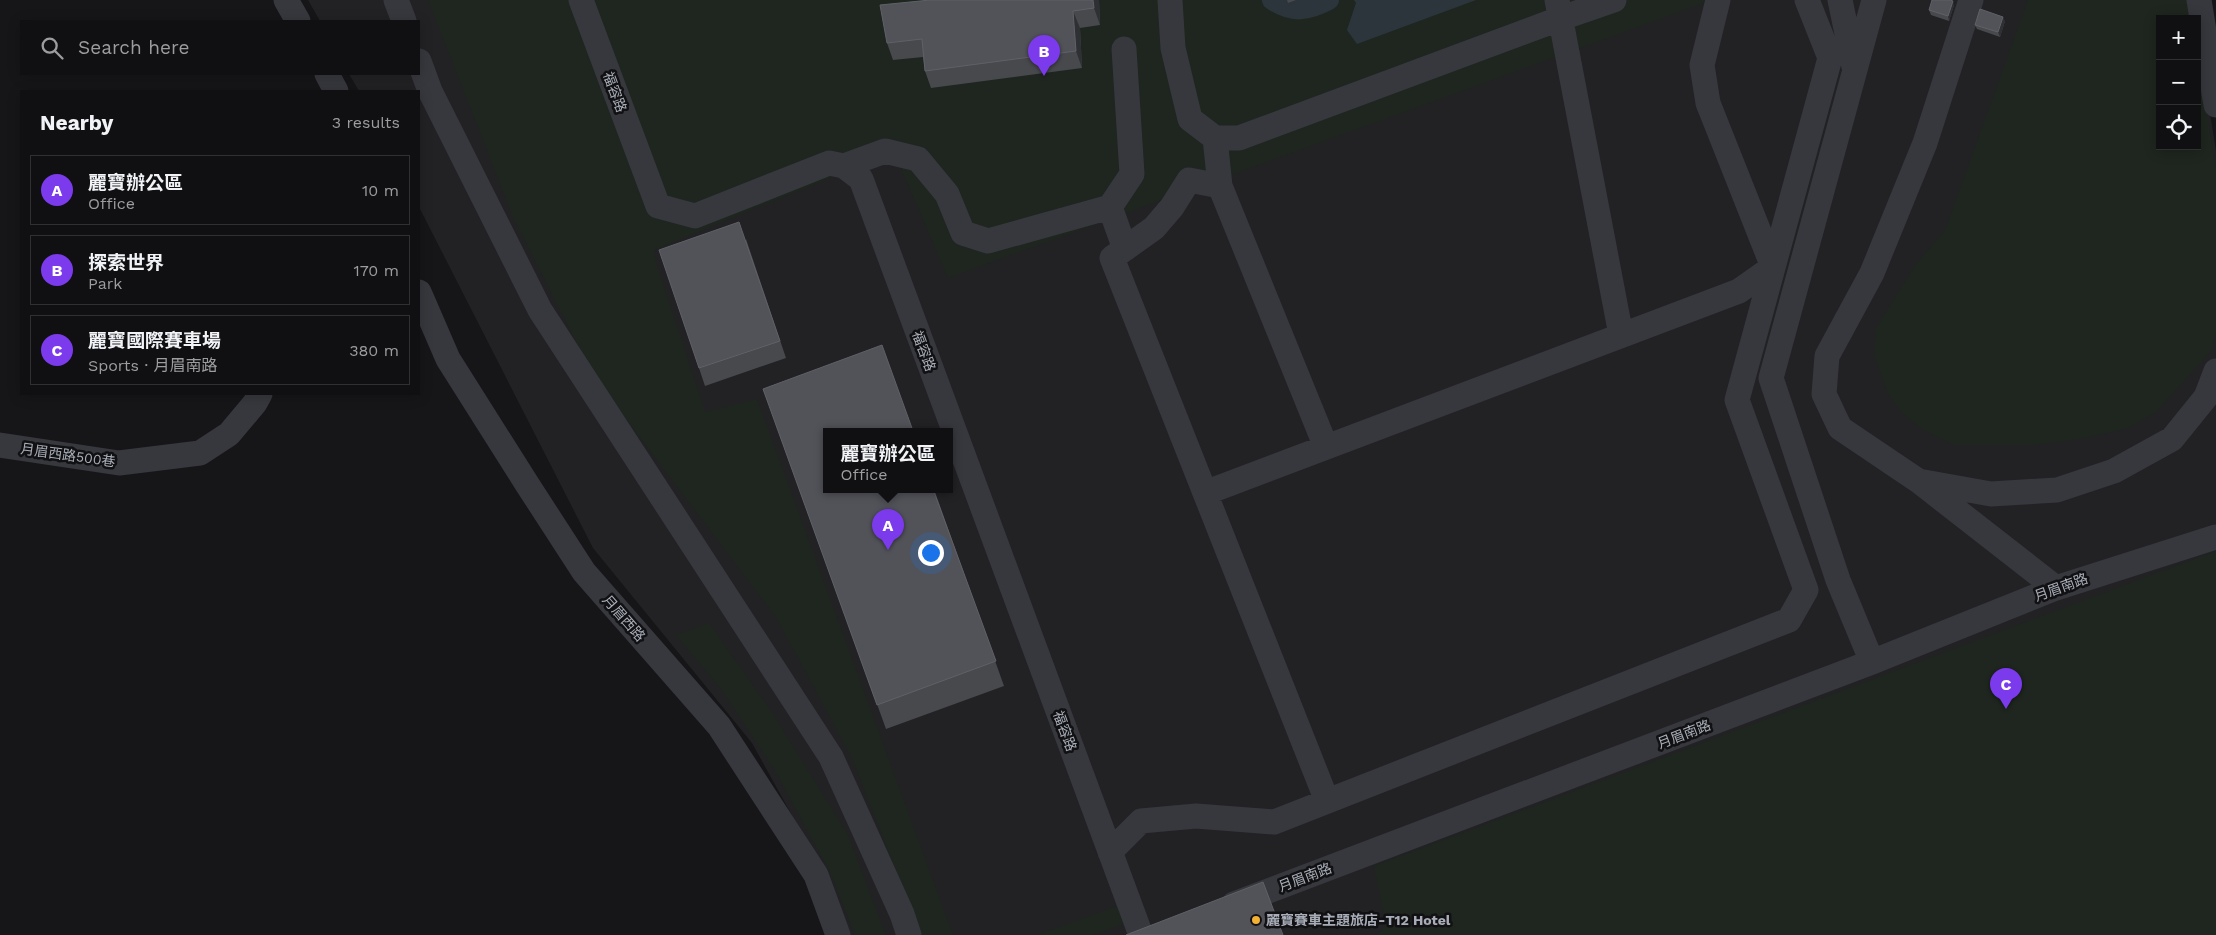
<!DOCTYPE html>
<meta charset="utf-8">
<style>
:root{--surface:#101012;--page:#19191b;--text:#f1f3f6;--muted:#9c9d9f;--line:#303032;--accent:#7c3aed}
body{margin:0;font-family:"Work Sans","Noto Sans TC",sans-serif;background:var(--page);color:var(--text)}
.controls{position:absolute;right:15px;top:15px;display:grid;overflow:hidden;border-radius:0px;box-shadow:0 2px 12px #0003}
.controls button{width:45px;height:45px;display:grid;place-items:center;padding:0;border:0;border-bottom:1px solid var(--line);background:var(--surface);color:var(--text);font:25px sans-serif}
.you{position:absolute;left:930px;top:552px;width:18px;height:18px;margin:-12px;border:4px solid #fff;border-radius:50%;background:#1a73e8;box-shadow:0 0 0 8px #1a73e833}
.badge{display:grid;place-items:center;width:32px;height:32px;border-radius:50%;background:var(--accent);color:#fff;font-size:16px;font-weight:700}
.pin{position:absolute;translate:-50% -41px;filter:drop-shadow(0 1px 2px #0008)}
.pin::after{content:'';position:absolute;top:26px;width:18px;height:15px;background:inherit;clip-path:polygon(0 0,100% 0,50% 100%)}
.popup{position:absolute;left:823px;top:428px;width:130px;height:65px;box-sizing:border-box;display:grid;place-content:center;border-radius:0px;background:var(--surface);filter:drop-shadow(0 1px 4px #0005);font-size:16px;white-space:nowrap;color:var(--muted)}
.popup b{font-size:19px;color:var(--text)}
.popup::after{content:'';position:absolute;left:50%;top:100%;margin-left:-10px;border:10px solid transparent;border-top-color:var(--surface)}
.list{margin:0;padding:0;list-style:none}
h2{display:flex;justify-content:space-between;align-items:center;height:65px;margin:0;padding:0 20px;font-size:21px}
h2 small{font-size:16px;font-weight:400;color:var(--muted)}
.list li{display:grid;grid-template-columns:32px 1fr auto;gap:15px;align-items:center;box-sizing:border-box;height:70px;margin:0 10px 10px;padding:0 10px;border:1px solid var(--line);border-radius:0px}
.list b{display:block;font-size:19px;white-space:nowrap}
.list p{margin:0;font-size:16px;white-space:nowrap;color:var(--muted)}
.list em{font-size:16px;font-style:normal;color:var(--muted)}
.icon{flex:none;width:28px;height:28px;fill:none;stroke:currentColor;stroke-width:2;stroke-linecap:round;stroke-linejoin:round}
.map{position:relative;flex:none;width:2216px;height:935px;overflow:hidden}
.search{position:absolute;background:var(--surface);box-shadow:0 2px 12px #0003;left:20px;top:20px;width:400px;height:55px;display:flex;align-items:center;gap:12px;box-sizing:border-box;padding:0 18px;border-radius:0px;color:var(--muted);font-size:19px}
.panel{position:absolute;background:var(--surface);box-shadow:0 2px 12px #0003;left:20px;top:90px;width:400px;height:305px;border-radius:0px}
.map>svg:first-child{display:block}
</style>
<div class="map">
<svg width="2216" height="935" viewBox="0 0 2216 935">
<rect width="100%" height="100%" fill="#161618"/>
<path fill="#222225" fill-rule="evenodd" d="M308,0h1884l-32,19v127h37v-115l19,120v784h-1368l-16,-47 -80,-145 -159,-195 -174,-341v-116h-60l-10,-17h70v-53h-99zM827,431h122v58h-122z"/>
<path fill="#1e261f" d="M428,0h1284l-764,278 -54,-126 -240,98 2,13 49,149 52,-13 196,536h-32l-69,-177 -76,-141 -182,-240 -81,-160z
M2028,0h161l3,19h-32v127h37v-95l19,118v164l-6,19 -54,60 -30,17 -47,10 -44,6h-81l-32,-16 -19,-15 -15,-20 -14,-40 2,-26 40,-64 29,-34z
M2216,551v384h-839l9,-9 -12,-60z
M709,623l60,85 78,125 39,102h-31l-25,-63 -55,-101 -53,-81 -46,-55z
M1117,906l7,18 -31,11h-56z"/>
<path fill="#2c353c" d="M1354,0h122l-119,44 -10,-14 9,-27z"/>
<g fill="none" stroke-linecap="round" stroke-linejoin="round">
<path stroke="#2c353c" stroke-width="20" d="M1272,0c21,14 36,11 57,0"/>
<path stroke="#37383d" stroke-width="25" d="M286,0l12,21
M396,0l8,21
M581,0l77,206 37,10 134,-53 15,3 17,13 280,756
M1170,0l3,48 17,71 25,19h24l320,-119 55,-19
M1557,0l64,335
M1840,0l14,67
M1971,0l-46,143 -53,130 -45,83 -3,38 16,34 80,54 136,106
M2199,0l17,105
M419,61l11,30 110,219 291,447 71,157 7,21
M327,74l9,17
M1215,138l5,48 -31,-6 -17,27 -18,21 -42,30 215,543
M844,166l41,-15 33,8 29,35 16,39 25,8 122,-34 22,-33 -8,-125
M1220,186l106,261
M1110,207l15,42
M419,292l29,67 79,125 57,88 135,154 97,149 22,60
M0,445l119,18 81,-10 29,-19 26,-31 5,-9
M1924,482l67,12 66,-4 57,-19 58,-32 34,-42 10,-26
M1205,493l534,-202 34,-24 -65,-164 -6,-38 16,-65
M1872,662l-34,-82 -67,-202 103,-378
M1110,852l31,-31 55,-5 78,6 515,-202 17,-30 -69,-190 93,-342 -23,-58
M1234,904l638,-242 184,-74 160,-51"/>
</g>
<path fill="#47494d" d="M930,0h169l1,25 -20,3 2,40 -151,20 -6,-17 -2,-14 -30,3 -6,-17z
M1287,0h9l-8,3z
M1954,5l-5,16 -18,-6 -2,-5z
M2005,21l-5,16 -23,-8 -2,-4z
M746,239l40,119 -81,28 -6,-18z
M763,389l171,100 70,197 -118,43z"/>
<path fill="#2f3033" d="M1093,0h6l1,25 -6,-17z
M1953,1l1,4 -5,16 -1,-5z
M1073,11l7,17 2,40 -6,-17z
M2003,17l2,4 -5,16 -2,-5z"/>
<path fill="#525359" stroke="#5f6168" d="M930,0h163l1,8 -21,3 3,40 -151,20 -3,-32 -35,4 -7,-38z
M1932,0h18l3,1 -5,15 -19,-6z
M1980,9l23,8 -5,15 -23,-7z
M739,222l41,119 -81,27 -40,-118z
M882,345l31,86h-86v58h106l63,172 -119,44 -114,-316z
M1263,882l20,53h-157z"/>
<circle fill="#f2b134" stroke="#111113" stroke-width="2" cx="1256" cy="920" r="5"/>
<g text-anchor="middle" dominant-baseline="central" stroke-width="5" stroke-linejoin="round" paint-order="stroke">
<g font-size="14" fill="#a8adb8" stroke="#111113">
<text transform="translate(615 92) rotate(70)">福容路</text>
<text transform="translate(924 351) rotate(70)">福容路</text>
<text transform="translate(68 455) rotate(8)">月眉西路500巷</text>
<text transform="translate(2061 587) rotate(-20)">月眉南路</text>
<text transform="translate(624 618) rotate(49)">月眉西路</text>
<text transform="translate(1065 731) rotate(70)">福容路</text>
<text transform="translate(1684 734) rotate(-21)">月眉南路</text>
<text transform="translate(1305 877) rotate(-21)">月眉南路</text>
</g>
<g font-size="14" font-weight="bold" fill="#a8adb8" stroke="#111113" text-anchor="start">
<text x="1266" y="920">麗寶賽車主題旅店-T12 Hotel</text>
</g>
</g>
</svg>
<div class="controls">
<button>+</button>
<button>−</button>
<button><svg class="icon" aria-label="locate" viewBox="0 0 24 24"><circle cx="12" cy="12" r="6"/><path d="M12 2v4M12 18v4M2 12h4M18 12h4"/></svg></button>
</div>
<div class="you"></div>
<div class="pin badge" style="left:888px;top:550px">A</div>
<div class="popup"><b>麗寶辦公區</b>Office</div>
<div class="pin badge" style="left:1044px;top:76px">B</div>
<div class="pin badge" style="left:2006px;top:709px">C</div>
<div class="search"><svg class="icon" aria-label="search" viewBox="0 0 24 24"><circle cx="10" cy="10" r="6"/><path d="M15 15l6 6"/></svg>Search here</div>
<section class="panel">
<h2>Nearby<small>3 results</small></h2>
<ul class="list">
<li><span class="badge">A</span><div><b>麗寶辦公區</b><p>Office</p></div><em>10 m</em></li>
<li><span class="badge">B</span><div><b>探索世界</b><p>Park</p></div><em>170 m</em></li>
<li><span class="badge">C</span><div><b>麗寶國際賽車場</b><p>Sports · 月眉南路</p></div><em>380 m</em></li>
</ul>
</section>
</div>
